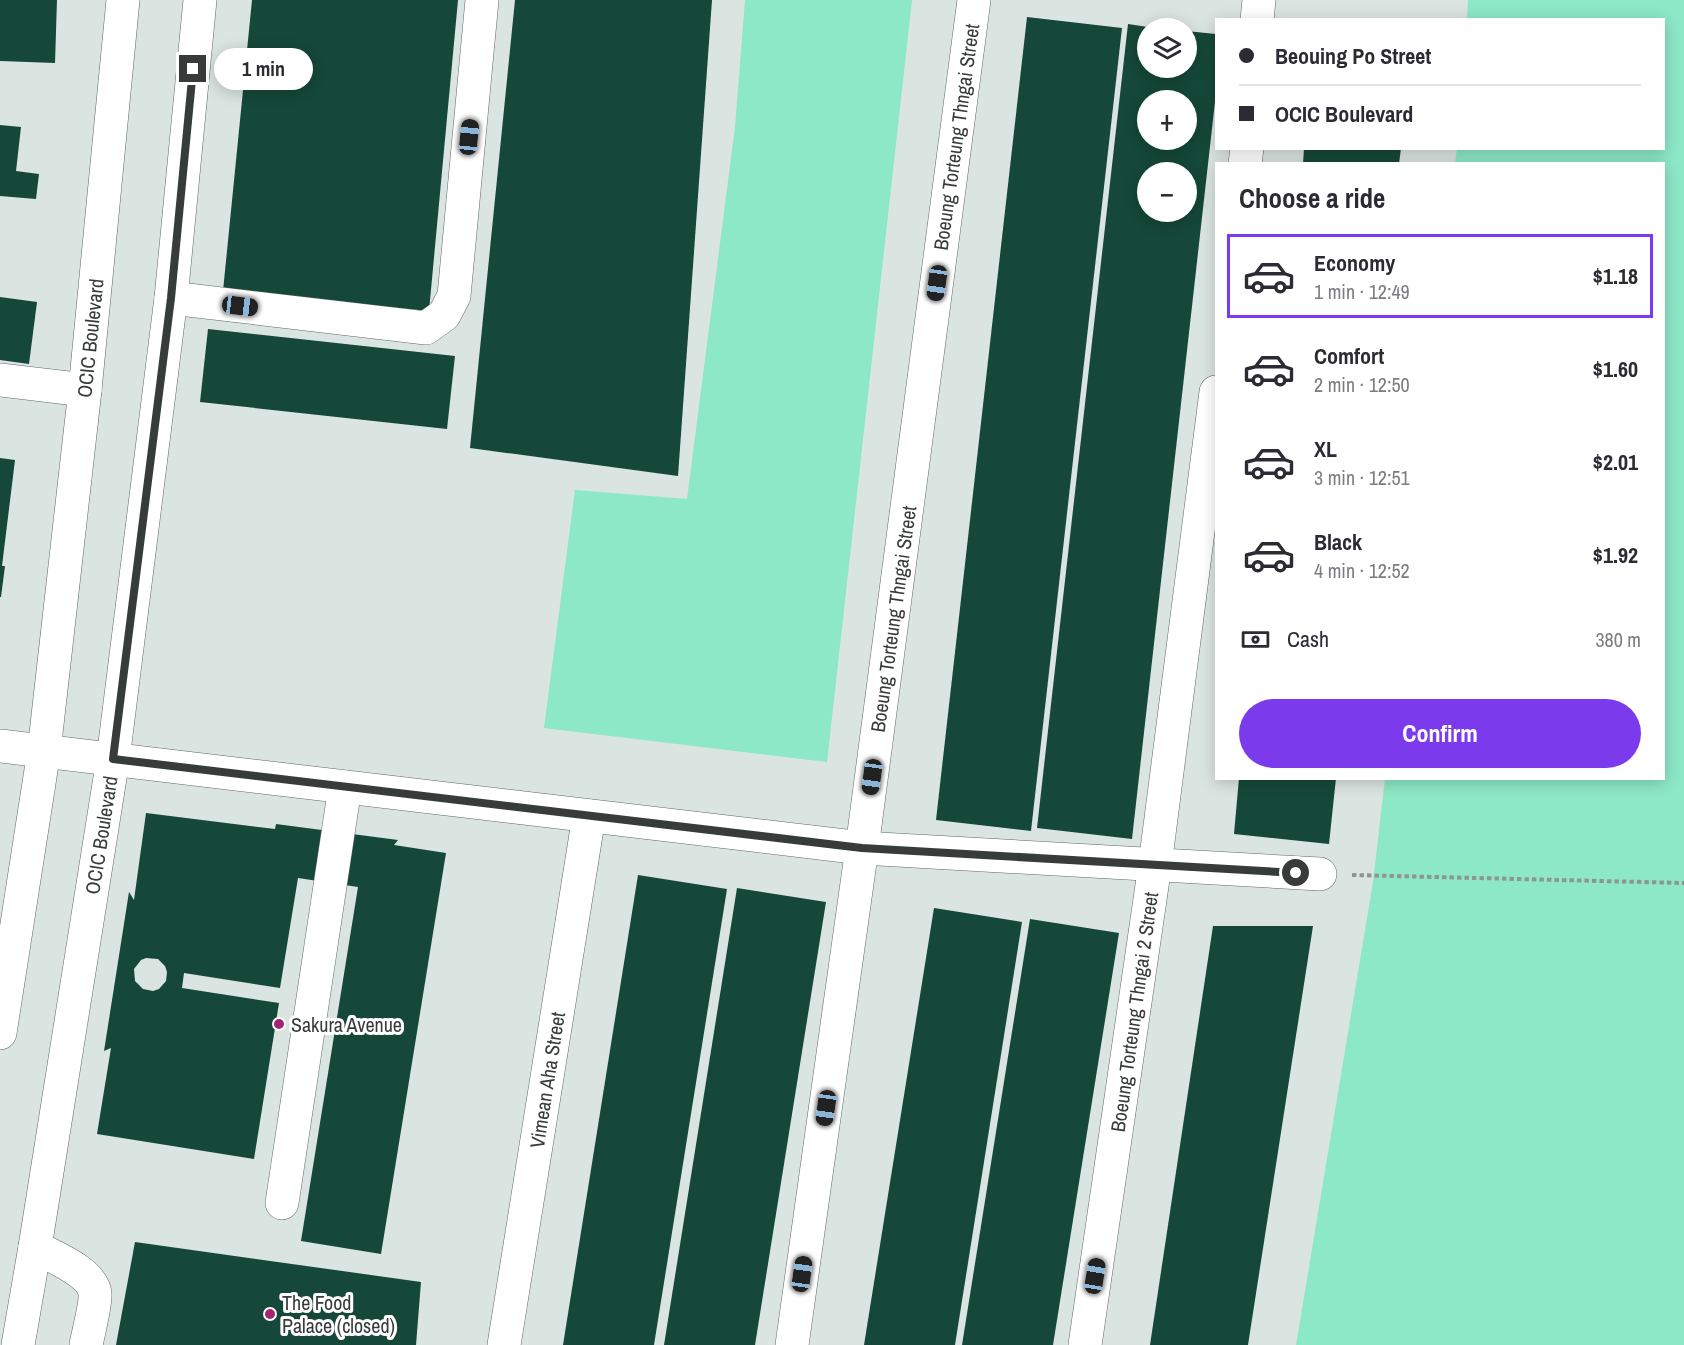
<!DOCTYPE html>
<meta charset="utf-8">
<style>
:root{--surface:#fff;--page:#f2f2f3;--text:#2b2b33;--muted:#7c7c81;--line:#e1e1e2;--accent:#7c3aed}
body{margin:0;font-family:"Archivo Narrow",sans-serif;background:var(--page);color:var(--text);height:100vh;display:flex;flex-direction:column;font-size:22px;white-space:nowrap}
*{box-sizing:border-box;margin:0}
p{font-size:20px;color:var(--muted)}
.icon{flex:none;width:33px;height:33px;fill:none;stroke:currentColor;stroke-width:2;stroke-linecap:round;stroke-linejoin:round}
.map{position:relative;flex:1;overflow:hidden}
.side{position:absolute;left:1215px;top:162px;width:450px;height:618px;display:flex;flex-direction:column;background:var(--surface);border-radius:0px;box-shadow:0 3px 15px #0003}
.side>*{flex:none}
.banner{position:absolute;left:1215px;top:18px;width:450px;height:132px;border-radius:0px;box-shadow:0 3px 15px #0003;display:grid;align-content:center;height:132px;padding:0 24px;background:var(--surface)}
.controls{position:absolute;left:1137px;top:18px;display:grid;gap:12px}
.controls a{display:grid;place-items:center;width:60px;height:60px;border-radius:50%;background:var(--surface);box-shadow:0 3px 15px #0003;font-size:30px}
.end{position:absolute;width:27px;height:27px;margin:-14px;border:8px solid #373b3a;background:#fff;box-shadow:0 0 0 3px #fff}
.from{border-radius:50%}
.bubble{position:absolute;height:42px;border-radius:21px;background:var(--surface);box-shadow:0 3px 15px #0003;font-size:20px;font-weight:700;line-height:42px;text-align:center}
.car{position:absolute;width:18px;height:36px;margin:-18px -9px;border-radius:8px;box-shadow:0 0 4px 2px #0007;background:linear-gradient(#222 24%,#8ab4d8 0 40%,#222 0 76%,#8ab4d8 0 86%,#222 0)}
.banner b{display:flex;align-items:center;gap:21px;height:57px;font-size:22px}
.banner b+b{border-top:2px solid var(--line)}
.banner i{width:15px;height:15px;background:var(--text)}
ul{padding:0;list-style:none}
li{display:flex;align-items:center;gap:18px;height:84px;margin:0 12px 9px;padding:0 12px;border:3px solid transparent;border-radius:0px}
li div{flex:1}
li b{display:block;font-size:22px}
li em{font-style:normal;font-weight:700}
li.active{border-color:var(--accent)}
li>.icon{width:54px;height:54px;stroke-width:1.5}
h2{padding:0 24px;font-size:27px;line-height:72px}
.pay{display:flex;align-items:center;gap:15px;height:66px;padding:0 24px;font-size:22px}
.pay p{margin-inline-start:auto}
.cta{display:flex;gap:12px;margin-top:auto;padding:12px 24px}
.cta a{flex:1;height:69px;border-radius:36px;background:var(--accent);color:#fff;font-size:24px;font-weight:700;line-height:69px;text-align:center}
.map>svg:first-child{display:block}
.green{fill:#8ce8c6}
.building{fill:#154838;fill-rule:evenodd}
.lines{fill:none;stroke-linecap:round;stroke-linejoin:round}
.minor-casing{stroke:#5f6864;stroke-width:34}
.path{stroke:#8e9693;stroke-width:4;stroke-dasharray:4.5 3;stroke-linecap:butt}
.minor{stroke:#fff;stroke-width:33}
.route{stroke:#373b3a;stroke-width:8}
.poi-dot{fill:#a42372;stroke:#fff;stroke-width:2}
.labels{text-anchor:middle;dominant-baseline:central;stroke-width:6;stroke-linejoin:round;paint-order:stroke}
.street-label{font-size:20px;fill:#373b3a;stroke:#fff}
.poi-label{font-size:20px;fill:#373b3a;stroke:#fff;text-anchor:start}
</style>
<div class="map">
<svg width="1684" height="1345" viewBox="0 0 1684 1345">
<rect width="100%" height="100%" fill="#dae4e0"/>
<!-- green -->
<g class="green">
<path d="M745,0H912L827,762L544,728L575,490L687,499L735,127Z"/>
<path d="M1468,0H1684V1345H1296L1373,882L1385,779L1664,778V164L1455,163L1457,149L1664,148V20L1467,19Z"/>
</g>
<!-- building -->
<g class="building">
<path d="M0,0H57L55,63L0,61Z"/>
<path d="M252,0H458L429,311L223,291Z"/>
<path d="M515,0H712L678,476L470,448Z"/>
<path d="M1027,17L1122,28L1031,831L936,820Z"/>
<path d="M1128,24L1148,27V68H1186V31L1216,34V93L1132,839L1037,828ZM1148,100H1186V140H1148ZM1148,172H1186V212H1148Z"/>
<path d="M0,125L21,127L16,171L39,174L36,199L0,196Z"/>
<path d="M1304,148H1401L1399,164H1303Z"/>
<path d="M0,297L37,302L29,364L0,360Z"/>
<path d="M208,329L455,356L447,429L200,402Z"/>
<path d="M0,458L15,460L2,566H5L1,597H0Z"/>
<path d="M1239,778H1336L1329,844L1234,834Z"/>
<path d="M146,813L275,829L276,824L398,840L394,845L446,853L381,1254L301,1241L358,887L298,878L280,988L184,973L182,988L279,1003L254,1159L97,1134L111,1048L104,1051L129,892L134,900ZM146,958L158,959L165,966L167,972L166,981L159,989L153,991L143,989L135,981L134,969L141,960Z"/>
<path d="M638,875L727,889L654,1345H563Z"/>
<path d="M737,888L826,902L755,1345H664Z"/>
<path d="M934,908L1022,922L955,1345H864Z"/>
<path d="M1030,919L1119,933L1053,1345H962Z"/>
<path d="M1213,926H1313L1248,1345H1150Z"/>
<path d="M135,1242L421,1282L416,1345H116Z"/>
</g>
<g class="lines">
<defs>
<g id="minor">
<path d="M1257,20L1259,0"/>
<path d="M1245,164L1247,148"/>
<path d="M171,298L426,328L444,315L454,296L482,0"/>
<path d="M0,380L85,390"/>
<path d="M0,746L862,848L1320,874"/>
<path d="M0,1033L44,751L85,390L123,0"/>
<path d="M282,1203L345,787"/>
<path d="M35,1247C53,1257 93,1272 95,1294C96,1304 88,1334 86,1345"/>
<path d="M18,1345L35,1247L113,759L171,298L200,0"/>
<path d="M504,1345L589,816"/>
<path d="M792,1345L862,848L974,0"/>
<path d="M1085,1345L1155,865L1216,392"/>
</g>
</defs>
<!-- minor casing -->
<use href="#minor" class="minor-casing"/>
<!-- path -->
<path class="path" d="M1352,875L1684,883"/>
<!-- minor -->
<use href="#minor" class="minor"/>
</g>
<g class="lines">
<!-- route -->
<path class="route" d="M193,69L171,298L113,759L862,848L1296,873"/>
</g>
<!-- markers -->
<g class="poi-dot">
<circle cx="279" cy="1024" r="6"/>
<circle cx="270" cy="1314" r="6"/>
</g>
<g class="labels">
<!-- street labels -->
<g class="street-label">
<text transform="translate(956 137) rotate(-82)">Boeung Torteung Thngai Street</text>
<text transform="translate(90 338) rotate(-84)">OCIC Boulevard</text>
<text transform="translate(893 619) rotate(-82)">Boeung Torteung Thngai Street</text>
<text transform="translate(101 835) rotate(-81)">OCIC Boulevard</text>
<text transform="translate(1134 1012) rotate(-82)">Boeung Torteung Thngai 2 Street</text>
<text transform="translate(547 1080) rotate(-81)">Vimean Aha Street</text>
</g>
<!-- poi labels -->
<g class="poi-label">
<text x="291" y="1024">Sakura Avenue</text>
<text x="282" y="1302">The Food<tspan x="282" dy="23">Palace (closed)</tspan></text>
</g>
</g>
</svg>
<div class="controls">
<a><svg class="icon" aria-label="layers" viewBox="0 0 24 24"><path d="M12 4l9 5-9 5-9-5zM3 14l9 5 9-5"/></svg></a>
<a>+</a>
<a>−</a>
</div>
<i class="end from" style="left:1296px;top:873px"></i>
<i class="end" style="left:193px;top:69px"></i>
<div class="bubble" style="left:214px;top:48px;width:99px">1 min</div>
<i class="car" style="left:469px;top:137px;rotate:6deg"></i>
<i class="car" style="left:937px;top:283px;rotate:188deg"></i>
<i class="car" style="left:240px;top:306px;rotate:97deg"></i>
<i class="car" style="left:872px;top:777px;rotate:188deg"></i>
<i class="car" style="left:826px;top:1108px;rotate:188deg"></i>
<i class="car" style="left:802px;top:1274px;rotate:8deg"></i>
<i class="car" style="left:1095px;top:1276px;rotate:9deg"></i>
<div class="banner">
<b><i class="from"></i>Beouing Po Street</b>
<b><i></i>OCIC Boulevard</b>
</div>
<section class="side">
<h2>Choose a ride</h2>
<ul>
<li class="active"><svg class="icon" aria-label="car" viewBox="0 0 24 24"><path d="M5 17H2v-5l4-1 3-4h7l3 4 3 1v5h-3M9 17h6M6 11h13"/><circle cx="7" cy="17" r="2"/><circle cx="17" cy="17" r="2"/></svg><div><b>Economy</b><p>1 min · 12:49</p></div><em>$1.18</em></li>
<li><svg class="icon" aria-label="car" viewBox="0 0 24 24"><path d="M5 17H2v-5l4-1 3-4h7l3 4 3 1v5h-3M9 17h6M6 11h13"/><circle cx="7" cy="17" r="2"/><circle cx="17" cy="17" r="2"/></svg><div><b>Comfort</b><p>2 min · 12:50</p></div><em>$1.60</em></li>
<li><svg class="icon" aria-label="car" viewBox="0 0 24 24"><path d="M5 17H2v-5l4-1 3-4h7l3 4 3 1v5h-3M9 17h6M6 11h13"/><circle cx="7" cy="17" r="2"/><circle cx="17" cy="17" r="2"/></svg><div><b>XL</b><p>3 min · 12:51</p></div><em>$2.01</em></li>
<li><svg class="icon" aria-label="car" viewBox="0 0 24 24"><path d="M5 17H2v-5l4-1 3-4h7l3 4 3 1v5h-3M9 17h6M6 11h13"/><circle cx="7" cy="17" r="2"/><circle cx="17" cy="17" r="2"/></svg><div><b>Black</b><p>4 min · 12:52</p></div><em>$1.92</em></li>
</ul>
<div class="pay"><svg class="icon" aria-label="cash" viewBox="0 0 24 24"><path d="M3 7h18v10H3z"/><circle cx="12" cy="12" r="2"/></svg>Cash<p>380 m</p></div>
<div class="cta"><a>Confirm</a></div>
</section>
</div>
